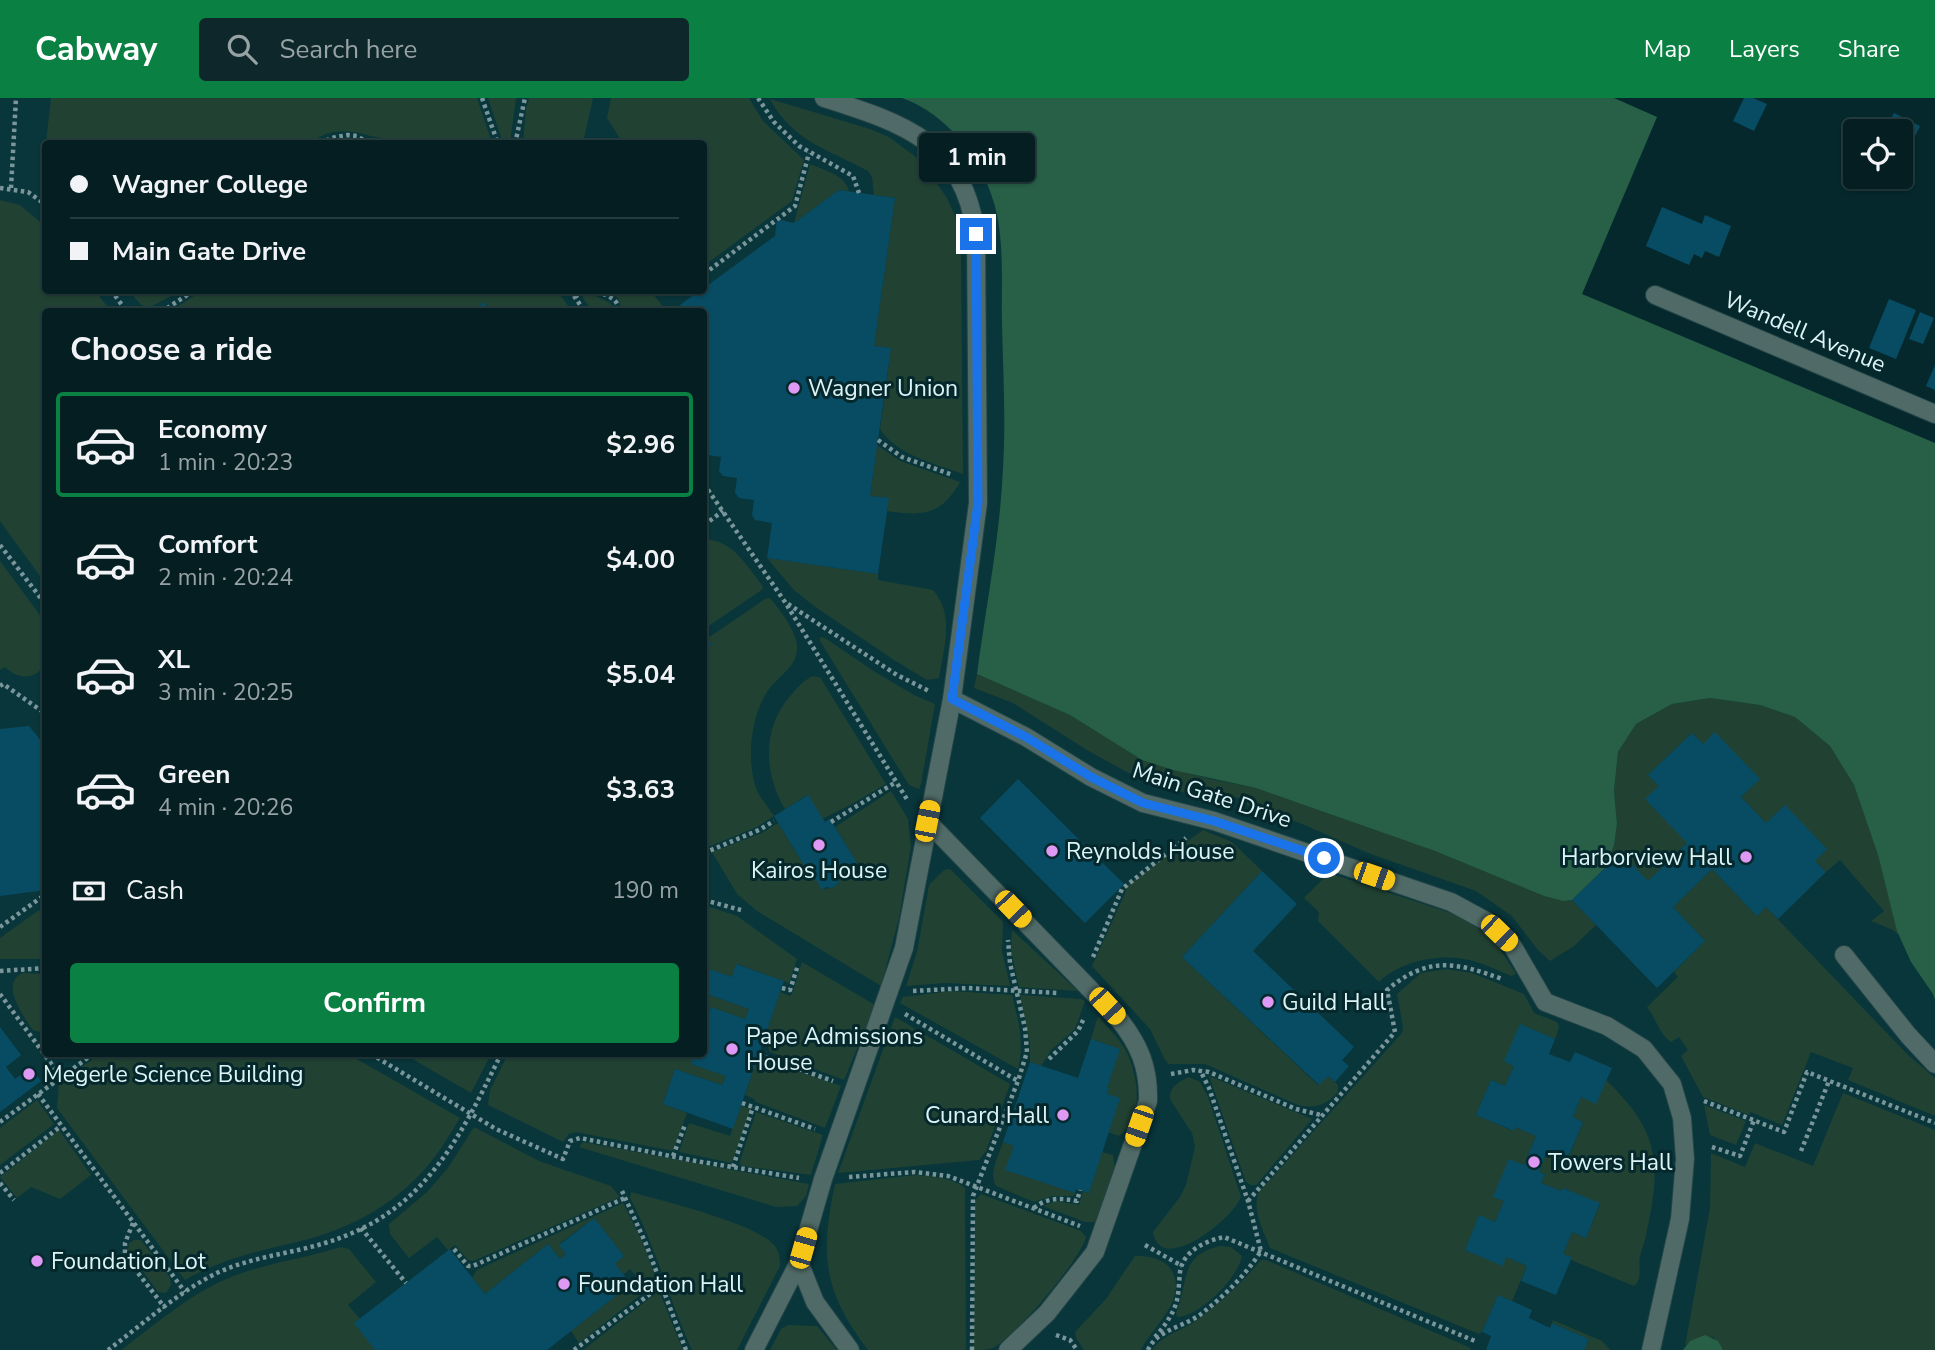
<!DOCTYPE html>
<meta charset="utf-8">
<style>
:root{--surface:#041e21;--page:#0d272a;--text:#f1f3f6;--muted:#97a2a5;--line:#253c3f;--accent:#0b8043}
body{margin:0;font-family:"Nunito Sans",sans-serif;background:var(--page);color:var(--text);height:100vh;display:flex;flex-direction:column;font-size:26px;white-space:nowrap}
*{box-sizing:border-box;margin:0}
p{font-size:23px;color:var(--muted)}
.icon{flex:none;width:38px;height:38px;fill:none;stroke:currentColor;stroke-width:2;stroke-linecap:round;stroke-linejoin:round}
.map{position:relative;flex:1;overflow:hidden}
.details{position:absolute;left:42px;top:210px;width:665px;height:749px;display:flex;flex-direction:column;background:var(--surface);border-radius:7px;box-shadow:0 2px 5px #0004,0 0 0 2px var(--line)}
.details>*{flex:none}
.banner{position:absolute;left:42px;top:42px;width:665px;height:154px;border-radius:7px;box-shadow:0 2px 5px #0004,0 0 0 2px var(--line);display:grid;align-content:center;height:154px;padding:0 28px;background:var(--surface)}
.buttons{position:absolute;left:1843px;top:21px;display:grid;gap:14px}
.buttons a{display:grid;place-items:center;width:70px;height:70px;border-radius:7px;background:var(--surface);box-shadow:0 2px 5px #0004,0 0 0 2px var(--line);font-size:35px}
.end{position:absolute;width:32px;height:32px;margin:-16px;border:9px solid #1a73e8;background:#fff;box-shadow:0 0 0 4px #fff}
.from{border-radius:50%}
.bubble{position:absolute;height:49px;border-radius:7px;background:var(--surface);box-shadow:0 2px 5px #0004,0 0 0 2px var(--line);font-size:23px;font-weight:700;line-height:49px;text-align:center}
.car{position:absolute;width:21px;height:42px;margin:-21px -10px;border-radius:9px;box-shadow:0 0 5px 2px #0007;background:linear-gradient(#f5c518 24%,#345 0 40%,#f5c518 0 76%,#345 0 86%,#f5c518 0)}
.banner b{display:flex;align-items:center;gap:24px;height:66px;font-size:26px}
.banner b+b{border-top:2px solid var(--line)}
.banner i{width:18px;height:18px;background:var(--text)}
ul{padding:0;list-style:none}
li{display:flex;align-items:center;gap:21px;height:105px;margin:0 14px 10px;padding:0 14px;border:4px solid transparent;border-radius:7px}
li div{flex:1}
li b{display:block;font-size:26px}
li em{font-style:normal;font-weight:700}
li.on{border-color:var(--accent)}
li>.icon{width:63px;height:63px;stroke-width:1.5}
h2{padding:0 28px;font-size:32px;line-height:84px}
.pay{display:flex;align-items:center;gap:18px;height:77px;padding:0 28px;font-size:26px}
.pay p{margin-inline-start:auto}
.primary-button{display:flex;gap:14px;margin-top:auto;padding:14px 28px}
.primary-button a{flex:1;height:80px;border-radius:7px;background:var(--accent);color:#fff;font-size:28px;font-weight:700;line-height:80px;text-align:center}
header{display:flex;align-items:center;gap:42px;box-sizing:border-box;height:98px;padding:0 35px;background:var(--accent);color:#fff}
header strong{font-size:33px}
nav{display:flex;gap:38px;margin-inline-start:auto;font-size:24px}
.search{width:490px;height:63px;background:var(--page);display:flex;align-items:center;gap:18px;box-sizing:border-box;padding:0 24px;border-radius:7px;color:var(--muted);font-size:26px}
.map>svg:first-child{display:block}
.built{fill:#08363b;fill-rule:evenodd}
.green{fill:#214233}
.forest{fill:#276047}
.building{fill:#084c64}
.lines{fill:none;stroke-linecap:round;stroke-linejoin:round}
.service-casing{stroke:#234548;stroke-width:20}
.minor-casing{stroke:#234548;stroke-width:20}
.path{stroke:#7a969a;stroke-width:4.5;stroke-dasharray:3.5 3.5;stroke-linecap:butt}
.service{stroke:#506b67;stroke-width:18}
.minor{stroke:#506b67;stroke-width:18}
.route{stroke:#1a73e8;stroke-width:9}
.poi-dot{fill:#dd99f3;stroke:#05282c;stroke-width:2.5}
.labels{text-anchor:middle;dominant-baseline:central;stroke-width:6;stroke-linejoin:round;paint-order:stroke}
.street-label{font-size:23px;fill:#ddf4f7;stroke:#05282c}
.poi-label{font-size:23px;fill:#ddf4f7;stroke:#05282c;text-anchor:start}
</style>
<header>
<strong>Cabway</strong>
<div class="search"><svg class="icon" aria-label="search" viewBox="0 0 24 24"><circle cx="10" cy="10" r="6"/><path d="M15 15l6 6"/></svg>Search here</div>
<nav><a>Map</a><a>Layers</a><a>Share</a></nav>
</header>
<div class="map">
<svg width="1935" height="1252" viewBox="0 0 1935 1252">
<rect width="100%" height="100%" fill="#05282c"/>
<!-- built -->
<path class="built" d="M0,0H1614L1657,19L1582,196L1935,602V1252H0ZM46,46H704V192H46ZM46,214H704V956H46Z"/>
<!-- green -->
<g class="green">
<path d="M51,0H477L492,45H393C382,38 377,40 367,37C347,31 326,31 309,46L46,45Z"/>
<path d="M488,0H516L510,45H503Z"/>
<path d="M529,0H593L583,45H523L526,11Z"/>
<path d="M611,0H749L763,23L804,62L792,103L709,164L704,156V46L623,45L607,20Z"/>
<path d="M770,1L870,31L889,39L921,63L947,100L955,118L961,159L963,376C934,365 898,358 880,331L891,250L874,248L895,100L874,97L872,79L868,73C829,52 792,43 770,1Z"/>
<path d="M810,66C824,72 845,77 849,93L839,92L794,125Z"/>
<path d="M0,102L20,107L45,128L46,192L95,193L111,213L46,214L45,485L0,423Z"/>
<path d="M203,192L557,193L572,213H491L484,204L471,214L461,213L458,210L454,214H169Z"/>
<path d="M129,193H181L150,209L141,207Z"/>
<path d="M603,193H651L666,213H623L617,199Z"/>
<path d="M590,194C599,203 611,200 615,213H593L582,199Z"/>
<path d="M877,347L900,363L960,384C941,418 922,418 887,413L888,400L870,398Z"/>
<path d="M704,441C733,442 745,466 762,487L763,491L704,531Z"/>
<path d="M767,460L878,476V482L933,492C955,517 944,550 939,580L927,582L894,562L814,508L794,492Z"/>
<path d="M0,463L45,524V567C33,583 18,581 5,569L0,572Z"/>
<path d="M770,500C780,512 799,536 797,552C796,569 778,579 769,591C751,616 746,661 756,690C760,700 768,709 774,718L757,729L708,749L704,741V552L712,547L708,540L765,501Z"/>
<path d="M820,539L825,540L875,574L914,597L935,606L921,686L919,691L909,687L820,543Z"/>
<path d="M977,576L1070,617L1142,662L1210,681L1256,690L1435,753L1544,798L1563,803L1572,802L1596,827L1574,848L1550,863L1538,852L1512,818L1476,793L1368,755L1300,725L1250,709L1240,700L1227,698L1201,700L1154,685L1125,673L1087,652L1013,605L974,590Z"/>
<path d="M813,578L821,580L823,584L886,686L852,706L822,721L807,697L785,711C763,675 762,628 792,596C798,589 804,582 813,578Z"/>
<path d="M1710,600L1760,607L1795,619L1830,648L1854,687L1878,757L1899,837L1893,832L1871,823L1884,813L1840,762L1826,774L1815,763L1827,751L1766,725L1741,699L1759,681L1703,646L1692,635L1648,677L1659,688L1687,745L1648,783L1606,769L1614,747L1617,726L1614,693L1618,654L1636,626L1672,606Z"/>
<path d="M891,693L908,721L911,748L899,820L881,888L757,813L737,796L712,754L762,735L778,725L810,777L813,776L822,791L832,790L839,785L837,777L857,765L835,729Z"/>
<path d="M1203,732L1232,744L1262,773L1182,859L1318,987L1328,978L1338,987V994C1326,1007 1316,1011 1298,1007L1205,966H1169L1165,962L1150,931L1092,868L1126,793V788Z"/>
<path d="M950,771L1003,824L1002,853L1010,888L945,885L906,888L917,854L929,787L944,772Z"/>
<path d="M1712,771L1757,818L1766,809L1907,956L1935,980V1018L1848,982L1853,970L1811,954L1782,1027L1751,1014L1749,1017L1703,999L1681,958L1688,952L1679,939L1671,944C1659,936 1656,920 1647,909L1678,879L1674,874L1705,843L1673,809Z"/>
<path d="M1329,775L1460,818L1482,832L1496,845L1516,876L1511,878C1497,872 1483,865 1469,862C1440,855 1400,863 1379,884L1318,823L1319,814L1304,800Z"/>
<path d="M704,807L737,818L797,861L789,885L737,866L732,879L706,871L704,878Z"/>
<path d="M39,812L45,814V861H0V840Z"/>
<path d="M1012,832L1078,893L1019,889L1011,852Z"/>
<path d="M802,864L875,907L844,982L770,954L768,949L762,947L780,894L790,898L792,896Z"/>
<path d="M1446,871L1472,875L1524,896L1534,915L1557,924L1559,929L1555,941L1521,927L1505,963L1514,968L1505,988L1491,982L1476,1017L1513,1033L1515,1029L1536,1038L1524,1067L1509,1062L1494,1099L1504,1103L1495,1124L1479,1118L1465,1152L1502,1167L1506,1159L1527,1168L1512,1203L1498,1197L1482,1234L1479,1236L1270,1150C1264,1133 1251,1112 1259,1094L1402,935L1403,929L1397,896L1421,875Z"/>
<path d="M23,875L45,876V931L40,934L33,932C21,916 0,884 23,875Z"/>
<path d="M952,893L1012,897C1018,922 1025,945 1018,971L900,905L903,899Z"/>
<path d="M704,895L749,911L745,921L711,909L704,931Z"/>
<path d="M1020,897L1081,901L1085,903L1075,931L1051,952L1041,968L1030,964V947Z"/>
<path d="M1098,918C1106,928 1116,937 1123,948C1138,971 1146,1021 1119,1038L1108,1034L1107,996L1109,990H1107L1119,951L1091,941Z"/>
<path d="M895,919L1010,986L986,1053L979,1062L838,1075Z"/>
<path d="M100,956H348L460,1020C451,1034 443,1049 433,1061C400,1104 350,1132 297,1144C258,1153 221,1161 185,1182L57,1010L59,985Z"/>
<path d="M404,956H491L471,995Z"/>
<path d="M508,956H695L692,966L726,978L722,987L675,971L663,1006L687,1015L673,1053L576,1034L569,1036L563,1044L488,1007L490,992Z"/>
<path d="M757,961L768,963L841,988L825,1030L756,1004L754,1001L745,997Z"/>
<path d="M1209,978L1312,1021L1256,1087H1251L1246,1084Z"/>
<path d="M1189,979L1200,984L1208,999L1241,1099C1233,1121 1160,1179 1153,1134L1180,1099L1186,1087L1195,1049L1192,1035L1171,1003L1170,999C1170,988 1180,983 1189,979Z"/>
<path d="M1606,982C1658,1032 1662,1063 1647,1132C1646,1141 1642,1150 1640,1158C1638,1169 1643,1181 1634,1188L1571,1162L1572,1159L1563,1156L1572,1134L1586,1140L1600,1106L1563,1090L1561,1093L1541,1085L1545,1076L1539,1074L1547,1053L1568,1061L1583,1024L1573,1019L1581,999L1596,1005Z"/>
<path d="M1843,995L1935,1032V1252H1723L1713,1239L1690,1243L1685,1248L1710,1110L1711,1055L1745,1069L1755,1045L1813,1068Z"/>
<path d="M37,1002L54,1026L0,1067V1030Z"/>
<path d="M1704,1007L1746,1023L1736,1047L1710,1037Z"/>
<path d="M741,1008L751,1011L732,1065L679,1054L689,1025L730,1038Z"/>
<path d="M756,1014L823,1037L811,1077L743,1068L739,1066Z"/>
<path d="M474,1029L539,1063L611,1088L620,1099L473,1163L468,1162L455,1147L448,1152L437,1139L409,1160L390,1136L389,1126L427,1094L448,1070Z"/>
<path d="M59,1032L91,1077L60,1101L31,1089L17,1100L0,1079Z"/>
<path d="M583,1044L809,1086L806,1098L797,1108L776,1109L579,1049Z"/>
<path d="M1003,1044L1014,1048L1006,1072L1075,1095L1074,1098H1052L1034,1104L996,1088C988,1075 999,1057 1003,1044Z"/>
<path d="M1102,1054L1113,1057L1115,1070L1095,1124H1085L1043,1108L1056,1103L1079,1107L1083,1093L1089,1095Z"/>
<path d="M916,1077C932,1078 953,1080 965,1090L966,1252H868C823,1193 820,1157 835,1086Z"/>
<path d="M631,1094C663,1103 755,1125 774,1147C779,1153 780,1160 780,1168L737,1252H692C669,1202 656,1149 630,1100Z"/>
<path d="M981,1096L1081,1133L1086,1139C1082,1160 1011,1244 990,1251C986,1252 979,1252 974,1252L975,1103Z"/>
<path d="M623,1105L643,1145L657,1184L579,1245L571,1233L631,1186L629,1184L636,1178L630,1171L623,1177L615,1166L624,1158L594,1120L559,1146L566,1156L560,1161L548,1146L485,1196L472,1180L477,1172Z"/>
<path d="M134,1142H141L170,1180L171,1187L166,1195L158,1194L128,1153L129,1145Z"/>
<path d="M1220,1148L1231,1149L1242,1158C1238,1180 1199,1219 1177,1219L1176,1215C1189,1184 1179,1157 1220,1148Z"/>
<path d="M341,1149L349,1151L376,1184L348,1207L360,1221L375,1252H121C159,1224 196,1190 242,1175C274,1164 309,1159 341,1149Z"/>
<path d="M1135,1158C1149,1158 1166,1160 1173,1175C1186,1204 1152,1229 1141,1252H1084L1076,1240L1075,1234L1106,1201Z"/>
<path d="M1261,1162H1266L1471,1250L1470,1252H1152C1165,1235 1180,1234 1197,1222C1220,1205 1242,1185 1261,1162Z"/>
<path d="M659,1193L683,1252H583Z"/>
<path d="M1553,1222L1602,1243L1610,1252H1584L1589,1241L1552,1225Z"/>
<path d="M788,1227L817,1228L837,1252H770L781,1231Z"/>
</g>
<!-- forest -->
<g class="forest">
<path d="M902,0H1614L1657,19L1582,196L1935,345V902L1933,896L1911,864L1897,833L1878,757L1854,687L1830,648L1795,619L1760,607L1710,600L1672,606L1636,626L1618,654L1614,693L1617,726L1614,747L1606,769L1572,802L1563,803L1544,798L1435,753L1256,690L1173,672L1142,662L1070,617L977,576C986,508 1000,439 1003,370C1006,322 1003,274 1002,226C1001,187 1005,143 994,105C981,60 947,16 902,0Z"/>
<path d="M1705,1237L1718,1243L1723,1252H1683L1690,1243Z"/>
</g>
<!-- building -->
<g class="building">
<path d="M1744,0H1753L1767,6L1754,33L1733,23Z"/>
<path d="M1894,15L1920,28L1909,50L1900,46V33H1885Z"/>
<path d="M839,92L895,100L874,248L891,250L870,398L889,400L878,476L767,460L772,425L755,422L752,417L754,402L739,400L735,395L737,380L723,378L719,373L721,359L708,357L704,353L706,338L704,337V214H671L700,192H704V190L775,138L777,121L794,125Z"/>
<path d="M1662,109L1702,126L1705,117L1731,128L1719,159L1705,153L1702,160L1694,156L1689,167L1646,148Z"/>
<path d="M1889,201L1916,212L1896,261L1869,250Z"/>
<path d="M484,204L491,214H471Z"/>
<path d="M1920,214L1934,220L1923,246L1909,241Z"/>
<path d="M1935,267V292L1926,288Z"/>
<path d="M704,533L712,547L704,552Z"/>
<path d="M29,628L46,649V792L0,798V631Z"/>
<path d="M1715,634L1760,681L1741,699L1766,725L1785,707L1827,751L1815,763L1826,774L1778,821L1766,809L1757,818L1712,771L1673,809L1705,843L1657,890L1572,802L1621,755L1648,783L1687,745L1645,701L1659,688L1648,677L1692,635L1703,646Z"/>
<path d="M1018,681L1124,786L1085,825L980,720Z"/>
<path d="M808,697L825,724L830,721L857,765L837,777L839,785L832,790L826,789L822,792L813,776L810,777L774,718Z"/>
<path d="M1262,773L1297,806L1253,853L1354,949L1342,962L1349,968L1335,984L1328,978L1319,987L1182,859Z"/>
<path d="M736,866L784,883L733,1031L663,1006L675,971L722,987L726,978L691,966L695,956H704V931L711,909L745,921L749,911L704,895V878L706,870L732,879Z"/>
<path d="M1520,926L1555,941L1549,956L1570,964L1575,954L1612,970L1596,1006L1581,999L1573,1019L1583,1024L1567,1062L1547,1053L1539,1074L1545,1076L1541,1085L1561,1093L1563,1090L1600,1105L1586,1140L1572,1134L1563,1156L1572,1159L1556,1197L1521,1183L1527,1168L1506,1159L1503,1168L1465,1152L1479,1117L1495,1124L1504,1103L1493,1099L1509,1061L1524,1067L1536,1038L1515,1029L1514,1033L1476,1017L1491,982L1505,988L1514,968L1504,963Z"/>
<path d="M0,929L21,957L6,969L15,981L31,970L41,983L0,1014Z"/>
<path d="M1091,941L1120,951L1107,990H1109L1107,996L1120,1000L1089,1095L1076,1091L1075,1095L1005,1072L1014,1048L1003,1044L1030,964L1078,980Z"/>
<path d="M594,1120L624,1158L615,1166L631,1186L547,1252H375L354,1225L450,1151L485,1196L548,1146L560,1161L566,1156L559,1147Z"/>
<path d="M1498,1197L1532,1212L1529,1220L1550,1230L1552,1225L1589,1241L1584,1252H1486L1491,1238L1482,1234Z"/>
</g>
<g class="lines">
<defs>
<g id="service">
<path d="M824,0C902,25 963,43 976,136L978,405L952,601L904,850L823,1081L799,1164L815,1204L850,1252"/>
<path d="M952,601L1026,639L1091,679L1143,705L1214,723L1451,804L1486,823L1512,847L1545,904L1607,928L1644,951L1672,986L1682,1020L1685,1061L1680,1121L1651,1252"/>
<path d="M927,723L1118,920C1139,946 1149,969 1148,1003L1095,1154L1047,1215L1008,1252"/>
<path d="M1844,857L1908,937L1935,966"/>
<path d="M754,1252L799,1164"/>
</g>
<path id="minor" d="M1655,197L1935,316"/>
</defs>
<!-- service casing -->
<use href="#service" class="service-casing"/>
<!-- minor casing -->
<use href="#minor" class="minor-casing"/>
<!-- path -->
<g class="path">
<path d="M482,0L498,46"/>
<path d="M758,0L774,24L799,48L853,78L859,95"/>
<path d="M320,46L331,40L348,37L357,38L368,45L381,46"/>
<path d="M515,46L525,0"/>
<path d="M0,90L28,94L46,107"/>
<path d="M11,90L16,0"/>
<path d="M704,176L795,108L809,55"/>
<path d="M111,192L127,214"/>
<path d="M570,192L585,214"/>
<path d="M597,192C607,200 618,198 619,214"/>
<path d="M575,199L584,192"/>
<path d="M161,214L195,192"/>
<path d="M878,342L902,359L953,377"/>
<path d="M704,386L785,504L908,703"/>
<path d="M704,427L723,413"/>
<path d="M0,447L46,507"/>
<path d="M788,506L897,577L929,593"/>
<path d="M0,588L3,586L46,616"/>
<path d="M831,724L896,684"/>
<path d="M704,755L759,732L774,723"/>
<path d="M704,802L741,812"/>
<path d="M0,829L46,796"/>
<path d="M1093,859L1122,791L1186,740"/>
<path d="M0,873L46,870"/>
<path d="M782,890L790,892L798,867"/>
<path d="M913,893L968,890L1058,895"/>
<path d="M0,896L61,979"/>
<path d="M905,916L1018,983"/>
<path d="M371,956L496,1031L563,1061L570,1043L580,1040L696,1063L799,1080"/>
<path d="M759,957L833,983"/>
<path d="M1049,961L1078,933L1084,920"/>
<path d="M1171,976L1193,972L1209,974L1296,1011L1321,1017"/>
<path d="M38,996L185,1194"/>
<path d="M1704,1003L1784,1034L1807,974L1935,1025"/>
<path d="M742,1005L815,1031"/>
<path d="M0,1024L93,956"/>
<path d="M1712,1049L1740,1058L1754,1022"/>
<path d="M1801,1053L1829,983"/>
<path d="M673,1058L685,1027"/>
<path d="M733,1069L753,1009"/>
<path d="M0,1075L61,1028"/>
<path d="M849,1079L915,1074L948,1078L1080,1128"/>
<path d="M0,1085L14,1102"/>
<path d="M622,1093L646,1146L686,1252"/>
<path d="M1248,1103L1395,934L1387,892C1427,858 1456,864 1502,881"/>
<path d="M1034,1110C1047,1099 1061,1100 1077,1103L1080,1092"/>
<path d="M133,1125L125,1145V1158L165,1210"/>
<path d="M361,1130L406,1185"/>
<path d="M1145,1147L1182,1168"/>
<path d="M454,1151L468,1168H473L625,1100"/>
<path d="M1056,1237L1070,1242L1077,1252"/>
<path d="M1155,1239C1164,1229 1174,1215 1177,1202C1179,1193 1179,1183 1180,1174C1183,1153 1205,1143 1224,1139L1475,1243"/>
<path d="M108,1252C143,1226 178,1194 217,1175C251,1159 289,1156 325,1145C424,1115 459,1042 501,956"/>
<path d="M574,1252L661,1188"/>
<path d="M972,1252L973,1098L1018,983L1027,954L1025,930L1010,865L1008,842"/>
<path d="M1148,1252C1156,1232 1184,1229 1201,1216C1224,1198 1245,1178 1261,1153L1248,1103L1209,990L1200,972"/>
</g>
<!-- service -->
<use href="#service" class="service"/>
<!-- minor -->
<use href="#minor" class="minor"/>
</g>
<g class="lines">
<!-- route -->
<path class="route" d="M976,136L978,405L952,601L1026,639L1091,679L1143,705L1214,723L1324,760"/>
</g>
<!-- markers -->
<g class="poi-dot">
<circle cx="794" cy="290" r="7"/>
<circle cx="819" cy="747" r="7"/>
<circle cx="1052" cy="753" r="7"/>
<circle cx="1746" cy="759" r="7"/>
<circle cx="1268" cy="904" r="7"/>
<circle cx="732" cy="951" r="7"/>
<circle cx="29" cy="976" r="7"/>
<circle cx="1063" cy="1017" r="7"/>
<circle cx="1534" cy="1064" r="7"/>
<circle cx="37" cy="1163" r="7"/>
<circle cx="564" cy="1186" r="7"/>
</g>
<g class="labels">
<!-- street labels -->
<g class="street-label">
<text transform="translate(1805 234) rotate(23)">Wandell Avenue</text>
<text transform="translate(1212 697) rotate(18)">Main Gate Drive</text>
</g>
<!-- poi labels -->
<g class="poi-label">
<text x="808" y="290">Wagner Union</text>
<text x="1066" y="753">Reynolds House</text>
<text x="1732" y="759" text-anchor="end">Harborview Hall</text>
<text x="819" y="772" text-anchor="middle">Kairos House</text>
<text x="1282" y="904">Guild Hall</text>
<text x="746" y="938">Pape Admissions<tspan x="746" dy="26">House</tspan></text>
<text x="43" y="976">Megerle Science Building</text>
<text x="1049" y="1017" text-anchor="end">Cunard Hall</text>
<text x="1548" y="1064">Towers Hall</text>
<text x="51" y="1163">Foundation Lot</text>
<text x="578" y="1186">Foundation Hall</text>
</g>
</g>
</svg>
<div class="buttons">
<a><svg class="icon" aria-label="locate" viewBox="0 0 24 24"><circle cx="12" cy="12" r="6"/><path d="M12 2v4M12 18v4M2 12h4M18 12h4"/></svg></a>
</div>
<i class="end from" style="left:1324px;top:760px"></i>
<i class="end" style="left:976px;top:136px"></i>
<div class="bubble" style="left:919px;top:35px;width:116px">1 min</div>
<i class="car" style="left:927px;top:723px;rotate:11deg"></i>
<i class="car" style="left:1374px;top:778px;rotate:109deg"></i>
<i class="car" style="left:1013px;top:811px;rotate:136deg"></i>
<i class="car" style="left:1499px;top:835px;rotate:134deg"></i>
<i class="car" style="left:1107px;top:908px;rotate:137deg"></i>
<i class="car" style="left:1139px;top:1028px;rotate:199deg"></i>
<i class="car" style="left:803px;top:1150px;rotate:16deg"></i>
<div class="banner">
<b><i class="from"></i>Wagner College</b>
<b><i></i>Main Gate Drive</b>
</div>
<section class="details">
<h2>Choose a ride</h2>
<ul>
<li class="on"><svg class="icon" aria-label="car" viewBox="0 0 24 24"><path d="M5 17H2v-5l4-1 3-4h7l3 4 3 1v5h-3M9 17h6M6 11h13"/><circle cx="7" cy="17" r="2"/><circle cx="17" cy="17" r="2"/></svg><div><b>Economy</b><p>1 min · 20:23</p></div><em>$2.96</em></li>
<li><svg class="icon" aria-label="car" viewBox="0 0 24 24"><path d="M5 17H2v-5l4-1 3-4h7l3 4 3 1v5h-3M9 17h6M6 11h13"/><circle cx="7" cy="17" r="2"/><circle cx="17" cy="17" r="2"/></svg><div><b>Comfort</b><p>2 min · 20:24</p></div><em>$4.00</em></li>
<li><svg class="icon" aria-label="car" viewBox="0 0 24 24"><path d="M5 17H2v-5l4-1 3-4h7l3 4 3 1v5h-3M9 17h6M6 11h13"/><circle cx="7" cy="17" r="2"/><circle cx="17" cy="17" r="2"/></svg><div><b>XL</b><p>3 min · 20:25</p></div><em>$5.04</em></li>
<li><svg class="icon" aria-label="car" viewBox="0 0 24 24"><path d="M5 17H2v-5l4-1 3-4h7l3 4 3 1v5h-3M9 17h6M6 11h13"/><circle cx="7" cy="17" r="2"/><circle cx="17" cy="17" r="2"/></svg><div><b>Green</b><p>4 min · 20:26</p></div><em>$3.63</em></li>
</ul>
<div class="pay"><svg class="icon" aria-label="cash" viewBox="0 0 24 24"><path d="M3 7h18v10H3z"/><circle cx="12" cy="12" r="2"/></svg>Cash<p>190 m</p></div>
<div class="primary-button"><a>Confirm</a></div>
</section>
</div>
